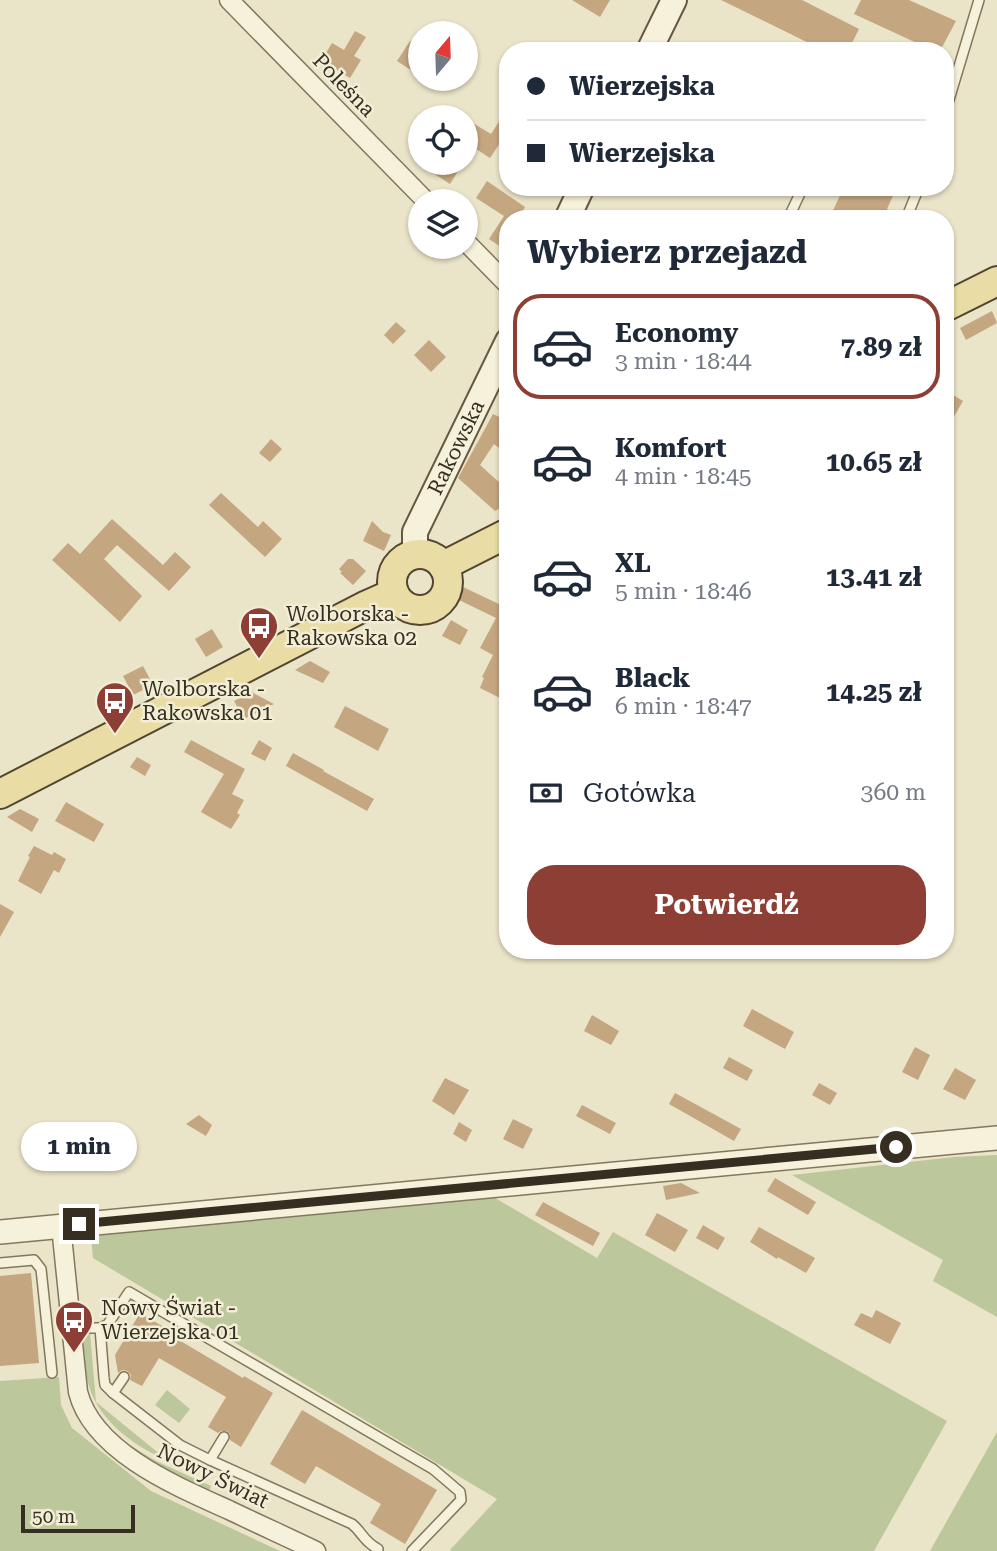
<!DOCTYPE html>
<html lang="pl">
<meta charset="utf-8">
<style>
:root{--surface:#fff;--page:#f6f6f7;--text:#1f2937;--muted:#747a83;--line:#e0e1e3;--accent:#8d3f35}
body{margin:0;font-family:"Roboto Serif",serif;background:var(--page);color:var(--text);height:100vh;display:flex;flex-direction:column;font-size:26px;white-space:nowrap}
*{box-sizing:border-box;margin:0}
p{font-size:23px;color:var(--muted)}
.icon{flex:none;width:38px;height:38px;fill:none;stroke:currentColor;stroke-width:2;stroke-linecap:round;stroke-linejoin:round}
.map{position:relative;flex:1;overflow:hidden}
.drawer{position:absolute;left:499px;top:210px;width:455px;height:749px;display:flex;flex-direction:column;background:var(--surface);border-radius:28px;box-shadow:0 2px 5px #0004}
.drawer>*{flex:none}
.hud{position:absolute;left:499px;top:42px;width:455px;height:154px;border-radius:28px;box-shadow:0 2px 5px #0004;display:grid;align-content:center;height:154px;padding:0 28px;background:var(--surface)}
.needle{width:46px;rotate:19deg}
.tools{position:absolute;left:408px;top:21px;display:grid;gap:14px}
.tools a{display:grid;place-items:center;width:70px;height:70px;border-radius:50%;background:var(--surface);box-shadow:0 2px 5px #0004;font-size:35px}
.scale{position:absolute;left:21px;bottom:18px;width:114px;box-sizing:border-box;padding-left:7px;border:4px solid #362e21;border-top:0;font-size:19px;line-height:24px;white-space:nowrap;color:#362e21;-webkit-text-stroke:5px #f2eed6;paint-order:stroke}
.end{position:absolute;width:32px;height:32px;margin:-16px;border:9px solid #362e21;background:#fff;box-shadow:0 0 0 4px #fff}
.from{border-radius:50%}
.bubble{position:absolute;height:49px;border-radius:24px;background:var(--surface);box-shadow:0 2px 5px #0004;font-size:23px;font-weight:700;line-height:49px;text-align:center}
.hud b{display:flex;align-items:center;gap:24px;height:66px;font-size:26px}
.hud b+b{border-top:2px solid var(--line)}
.hud i{width:18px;height:18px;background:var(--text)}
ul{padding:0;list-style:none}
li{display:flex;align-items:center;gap:21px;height:105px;margin:0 14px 10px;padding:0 14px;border:4px solid transparent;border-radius:28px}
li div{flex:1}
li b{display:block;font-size:26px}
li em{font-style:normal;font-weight:700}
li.current{border-color:var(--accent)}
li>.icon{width:63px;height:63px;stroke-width:1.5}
h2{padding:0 28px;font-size:32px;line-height:84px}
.pay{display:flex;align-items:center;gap:18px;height:77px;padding:0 28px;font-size:26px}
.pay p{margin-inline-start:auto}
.primary-button{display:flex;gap:14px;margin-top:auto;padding:14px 28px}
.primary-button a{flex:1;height:80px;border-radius:28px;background:var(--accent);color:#fff;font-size:28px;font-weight:700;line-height:80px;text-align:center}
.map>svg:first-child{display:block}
.green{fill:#bdc79c}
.building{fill:#c4a681}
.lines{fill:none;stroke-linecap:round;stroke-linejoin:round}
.service-casing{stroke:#84775f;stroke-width:12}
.minor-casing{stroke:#84775f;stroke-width:21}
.tertiary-casing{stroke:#84775f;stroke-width:26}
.secondary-casing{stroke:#665842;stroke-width:28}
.primary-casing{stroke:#524532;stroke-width:32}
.service{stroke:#f5f1da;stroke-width:9}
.minor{stroke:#f5f1da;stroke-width:18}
.tertiary{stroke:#f5f1da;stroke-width:23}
.secondary{stroke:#f5f1da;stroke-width:24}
.primary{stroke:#e9dca4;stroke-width:28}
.route{stroke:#362e21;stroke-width:9}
.labels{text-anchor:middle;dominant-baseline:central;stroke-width:5;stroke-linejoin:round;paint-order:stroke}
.street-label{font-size:21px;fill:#362e21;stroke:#f2eed6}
.poi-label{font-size:21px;fill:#362e21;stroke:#f2eed6;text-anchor:start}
</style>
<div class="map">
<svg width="997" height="1551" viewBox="0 0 997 1551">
<rect width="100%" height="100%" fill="#eae4c8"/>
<!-- green -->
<g class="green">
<path d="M997,1155V1317L933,1281L943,1260L792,1175L954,1157Z"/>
<path d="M490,1195L597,1258L613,1232L947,1421L874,1551H452L450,1550L497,1499L93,1258L91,1236Z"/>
<path d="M90,1333L96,1402L167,1460C135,1447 99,1421 89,1386C84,1371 85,1353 83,1337Z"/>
<path d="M59,1377L61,1405L72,1428L151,1491L280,1551H0V1381Z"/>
<path d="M167,1390L190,1409L179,1423L155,1405Z"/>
<path d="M997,1432V1551H930Z"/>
<path d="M113,1435L156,1461L211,1486L208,1493L158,1468Z"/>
</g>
<!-- building -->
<g class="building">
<path d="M572,0H610L600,17Z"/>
<path d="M721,0H802L859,29L848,51H825Z"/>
<path d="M861,0H909L956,21L940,51H934L854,14Z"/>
<path d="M355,31L366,37L354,56L361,60L350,78L321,61L332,43L344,50Z"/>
<path d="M410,41L420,47V64L414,72L397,61Z"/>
<path d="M466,119L491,134L500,120L508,125V131L490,158L473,147L466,159Z"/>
<path d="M439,163H463L450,184L433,173Z"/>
<path d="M487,181L525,207L518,219L508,218V236L501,247L489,239L504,216L476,198Z"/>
<path d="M844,187H897L887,209L889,210L885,219H829Z"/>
<path d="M992,311L997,323L966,340L960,328Z"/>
<path d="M396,322L406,331L393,344L384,335Z"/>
<path d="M429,340L446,357L431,372L414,355Z"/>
<path d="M945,390L963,401L945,432Z"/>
<path d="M493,414L508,421V455L494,444L480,465L501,484L508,480V504L495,511L458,478Z"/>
<path d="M271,439L282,449L270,462L259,453Z"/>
<path d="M221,493L258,527L263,521L282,539L265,557L209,505Z"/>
<path d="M112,519L163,565L175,552L191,567L169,591L117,545L104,559L142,596L120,622L52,560L68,543L80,554Z"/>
<path d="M372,521L383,532L391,535L384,551L363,541Z"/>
<path d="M348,559H353L366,571L353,585L340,573L342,572L339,569Z"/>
<path d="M463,587L503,606L508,597V702L480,688L484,678L482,677L493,655L480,648L496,618L457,599Z"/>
<path d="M451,620L468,630L460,645L442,636Z"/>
<path d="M212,629L223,647L206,657L195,639Z"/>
<path d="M310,661L330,672L323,683L295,670Z"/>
<path d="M143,666L153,685L133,695L123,676Z"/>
<path d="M251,692L274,704L244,719L234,701Z"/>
<path d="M345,706L389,729L378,751L334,727Z"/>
<path d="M191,740L245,769L232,794L244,800L237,813L240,815L231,829L201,812L224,774L184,752Z"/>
<path d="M259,740L272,748L265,761L251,754Z"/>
<path d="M293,753L324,770L323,771L374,799L367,811L286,766Z"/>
<path d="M137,757L151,765L145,776L130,767Z"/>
<path d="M66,802L104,824L94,842L55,821Z"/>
<path d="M20,809L39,819L32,832L7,817Z"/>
<path d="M34,846L52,855L54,852L66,859L59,873L54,870L41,894L18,881L30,857L28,856Z"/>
<path d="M0,904L14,912L0,937Z"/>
<path d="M752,1009L794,1032L785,1049L743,1026Z"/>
<path d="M592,1015L619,1031L611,1045L584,1031Z"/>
<path d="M915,1047L930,1055L918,1080L902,1072Z"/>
<path d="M729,1057L753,1070L747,1081L723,1068Z"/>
<path d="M955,1068L976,1080L965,1100L943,1089Z"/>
<path d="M445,1078L469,1090L454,1115L432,1101Z"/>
<path d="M819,1083L837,1093L830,1105L812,1095Z"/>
<path d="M675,1093L741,1129L734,1141L669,1104Z"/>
<path d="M582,1105L616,1123L610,1134L576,1116Z"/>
<path d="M199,1115L212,1125L206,1136L186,1124Z"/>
<path d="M513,1119L533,1129L523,1149L503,1139Z"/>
<path d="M459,1122L472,1130L466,1142L453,1134Z"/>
<path d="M775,1178L816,1202L808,1215L767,1191Z"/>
<path d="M681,1183L700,1193L666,1200L663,1186Z"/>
<path d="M543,1202L600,1233L593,1246L535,1215Z"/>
<path d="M657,1213L688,1230L675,1252L645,1235Z"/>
<path d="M703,1225L725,1238L718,1250L696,1238Z"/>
<path d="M759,1227L815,1258L806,1273L778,1257L777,1259L750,1242Z"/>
<path d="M31,1273L39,1363L0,1366V1276Z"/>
<path d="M876,1310L901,1323L890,1344L854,1325L861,1313L872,1318Z"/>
<path d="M140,1313L169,1330L167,1333L243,1378L244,1376L273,1393L241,1447L230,1440V1434L227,1431H221L218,1433L208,1427L226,1397L159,1358L142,1386L130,1380L131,1375L127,1371L122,1370L118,1373L115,1355Z"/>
<path d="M302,1410L437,1490L405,1544L370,1523L381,1504L316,1466L305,1484L270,1464Z"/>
</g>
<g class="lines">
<defs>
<g id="service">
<path d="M945,113L979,0"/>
<path d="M788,219L803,187"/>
<path d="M906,219L919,187"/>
<path d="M0,1263L34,1260L41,1269L52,1373"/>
<path d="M71,1328H100L104,1378L105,1385L113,1393L180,1445L210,1460L224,1437"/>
<path d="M100,1328L108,1324L129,1292L433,1469L460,1492L461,1500L412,1551"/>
<path d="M113,1393L124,1377"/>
<path d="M210,1460L352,1524C363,1533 363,1541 378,1549L377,1551"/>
</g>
<g id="minor">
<path d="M229,0L426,201"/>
<path d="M466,242L508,285"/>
<path d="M61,1226L78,1392C93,1452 178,1487 229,1510C258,1524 287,1537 316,1551"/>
</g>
<path id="tertiary" d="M0,1232L997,1138"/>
<g id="secondary">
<path d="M649,51L674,0"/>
<path d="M567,219L582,187"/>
<path id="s1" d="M415,555V532L508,341"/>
</g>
<g id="primary">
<path d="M945,307L997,281"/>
<circle cx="420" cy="582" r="28"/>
<path d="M443,566L508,533"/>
<path d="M0,794L367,605L394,593"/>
</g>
</defs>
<!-- service casing -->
<use href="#service" class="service-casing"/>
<!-- minor casing -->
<use href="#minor" class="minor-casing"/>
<!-- tertiary casing -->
<use href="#tertiary" class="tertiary-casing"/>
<!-- secondary casing -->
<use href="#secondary" class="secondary-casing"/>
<!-- primary casing -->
<use href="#primary" class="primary-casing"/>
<!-- service -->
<use href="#service" class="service"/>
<!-- minor -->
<use href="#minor" class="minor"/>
<!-- tertiary -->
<use href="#tertiary" class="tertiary"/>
<!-- secondary -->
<use href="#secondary" class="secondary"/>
<!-- primary -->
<use href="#primary" class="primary"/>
</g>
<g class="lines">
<!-- route -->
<path class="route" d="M79,1224L896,1147"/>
</g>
<!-- icons -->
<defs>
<symbol id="bus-pin" viewBox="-11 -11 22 30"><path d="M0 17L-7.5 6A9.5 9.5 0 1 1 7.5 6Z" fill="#8d3f35" stroke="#f2eed6"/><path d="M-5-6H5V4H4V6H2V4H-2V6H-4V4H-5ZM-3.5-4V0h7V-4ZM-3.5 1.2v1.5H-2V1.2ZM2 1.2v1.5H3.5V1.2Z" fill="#fff"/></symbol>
</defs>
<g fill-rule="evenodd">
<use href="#bus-pin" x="237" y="604" width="44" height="60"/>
<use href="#bus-pin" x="93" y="679" width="44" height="60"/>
<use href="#bus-pin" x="52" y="1298" width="44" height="60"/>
</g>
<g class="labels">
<!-- street labels -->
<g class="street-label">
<text transform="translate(344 85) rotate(46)">Poleśna</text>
<text stroke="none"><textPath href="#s1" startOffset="117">Rakowska</textPath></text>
<text transform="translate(213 1476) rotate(26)">Nowy Świat</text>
</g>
<!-- poi labels -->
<g class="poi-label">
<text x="286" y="614">Wolborska -<tspan x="286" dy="24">Rakowska 02</tspan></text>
<text x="142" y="689">Wolborska -<tspan x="142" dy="24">Rakowska 01</tspan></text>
<text x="101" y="1308">Nowy Świat -<tspan x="101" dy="24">Wierzejska 01</tspan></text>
</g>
</g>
</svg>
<div class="tools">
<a><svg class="needle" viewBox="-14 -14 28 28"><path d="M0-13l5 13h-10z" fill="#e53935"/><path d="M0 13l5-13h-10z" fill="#747a83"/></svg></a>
<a><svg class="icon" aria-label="locate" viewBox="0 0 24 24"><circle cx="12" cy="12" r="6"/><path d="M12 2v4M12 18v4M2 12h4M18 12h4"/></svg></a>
<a><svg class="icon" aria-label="layers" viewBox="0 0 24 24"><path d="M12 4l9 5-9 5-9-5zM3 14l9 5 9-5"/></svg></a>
</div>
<div class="scale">50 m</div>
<i class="end from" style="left:896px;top:1147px"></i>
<i class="end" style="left:79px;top:1224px"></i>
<div class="bubble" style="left:21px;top:1122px;width:116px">1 min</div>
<div class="hud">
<b><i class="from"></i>Wierzejska</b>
<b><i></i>Wierzejska</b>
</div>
<section class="drawer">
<h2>Wybierz przejazd</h2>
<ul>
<li class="current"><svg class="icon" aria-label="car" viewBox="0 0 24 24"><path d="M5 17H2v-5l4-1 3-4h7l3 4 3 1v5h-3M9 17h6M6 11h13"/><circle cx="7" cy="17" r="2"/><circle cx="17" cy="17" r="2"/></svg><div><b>Economy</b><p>3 min · 18:44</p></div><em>7.89 zł</em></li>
<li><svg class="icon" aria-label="car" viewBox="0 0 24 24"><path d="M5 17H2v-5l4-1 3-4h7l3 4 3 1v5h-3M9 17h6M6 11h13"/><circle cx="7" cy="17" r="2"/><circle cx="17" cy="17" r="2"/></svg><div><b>Komfort</b><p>4 min · 18:45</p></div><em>10.65 zł</em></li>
<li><svg class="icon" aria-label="car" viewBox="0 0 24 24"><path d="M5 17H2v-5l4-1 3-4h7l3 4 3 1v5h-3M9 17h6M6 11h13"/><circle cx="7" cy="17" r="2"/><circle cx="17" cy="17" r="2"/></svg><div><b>XL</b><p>5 min · 18:46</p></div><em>13.41 zł</em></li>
<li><svg class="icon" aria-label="car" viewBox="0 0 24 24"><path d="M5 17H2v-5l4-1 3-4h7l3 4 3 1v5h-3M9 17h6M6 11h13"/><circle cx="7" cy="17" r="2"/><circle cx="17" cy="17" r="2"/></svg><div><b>Black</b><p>6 min · 18:47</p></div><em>14.25 zł</em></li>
</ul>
<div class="pay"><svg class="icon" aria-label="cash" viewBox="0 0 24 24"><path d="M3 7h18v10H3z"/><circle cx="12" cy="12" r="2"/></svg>Gotówka<p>360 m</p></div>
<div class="primary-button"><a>Potwierdź</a></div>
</section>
</div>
